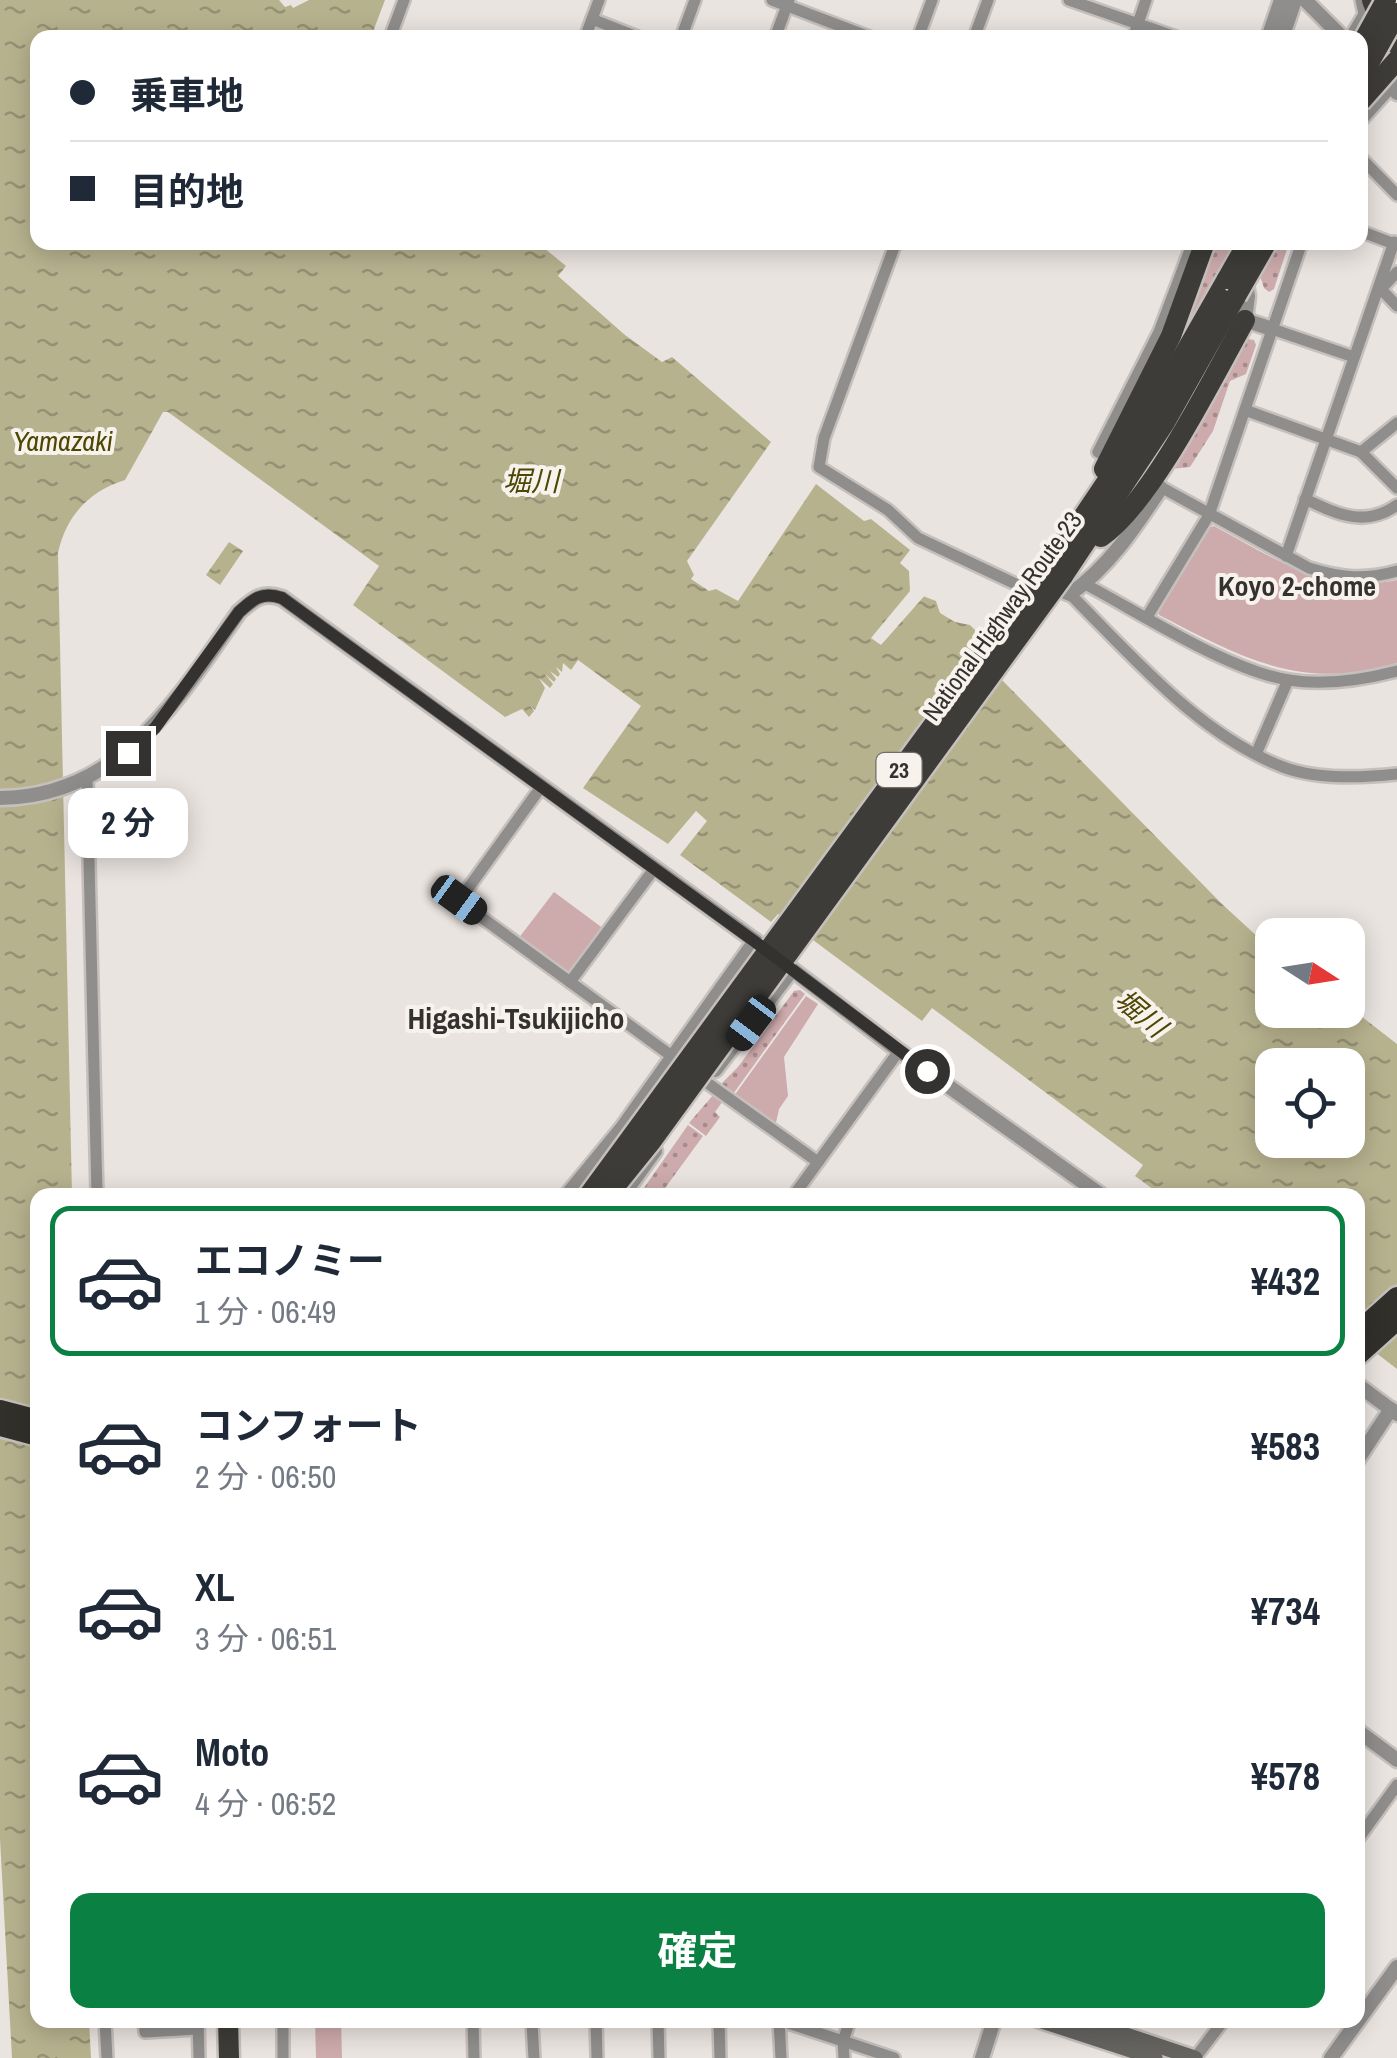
<!DOCTYPE html>
<html lang="ja">
<meta charset="utf-8">
<style>
:root{--surface:#fff;--page:#f6f6f7;--text:#1f2937;--muted:#747a83;--line:#e0e1e3;--accent:#0b8043}
body{margin:0;font-family:"Archivo Narrow","Noto Sans JP",sans-serif;background:var(--page);color:var(--text);height:100vh;display:flex;flex-direction:column;font-size:38px;white-space:nowrap}
*{box-sizing:border-box;margin:0}
p{font-size:32px;color:var(--muted)}
.icon{flex:none;width:55px;height:55px;fill:none;stroke:currentColor;stroke-width:2;stroke-linecap:round;stroke-linejoin:round}
.map{position:relative;flex:1;overflow:hidden}
.drawer{position:absolute;left:30px;top:1188px;width:1335px;height:840px;display:flex;flex-direction:column;background:var(--surface);border-radius:20px;box-shadow:0 5px 25px #0003}
.drawer>*{flex:none}
.hud{position:absolute;left:30px;top:30px;width:1338px;height:220px;border-radius:20px;box-shadow:0 5px 25px #0003;display:grid;align-content:center;height:220px;padding:0 40px;background:var(--surface)}
.needle{width:65px;rotate:102deg}
.controls{position:absolute;left:1255px;top:918px;display:grid;gap:20px}
.controls a{display:grid;place-items:center;width:110px;height:110px;border-radius:20px;background:var(--surface);box-shadow:0 5px 25px #0003;font-size:50px}
.end{position:absolute;width:45px;height:45px;margin:-22px;border:12px solid #343230;background:#fff;box-shadow:0 0 0 5px #fff}
.from{border-radius:50%}
.bubble{position:absolute;height:70px;border-radius:20px;background:var(--surface);box-shadow:0 5px 25px #0003;font-size:32px;font-weight:700;line-height:70px;text-align:center}
.car{position:absolute;width:30px;height:60px;margin:-30px -15px;border-radius:12px;box-shadow:0 0 8px 2px #0007;background:linear-gradient(#222 24%,#8ab4d8 0 40%,#222 0 76%,#8ab4d8 0 86%,#222 0)}
.hud b{display:flex;align-items:center;gap:35px;height:95px;font-size:38px}
.hud b+b{border-top:2px solid var(--line)}
.hud i{width:25px;height:25px;background:var(--text)}
ul{padding:18px 0 0;list-style:none}
li{display:flex;align-items:center;gap:30px;height:150px;margin:0 20px 15px;padding:0 20px;border:5px solid transparent;border-radius:20px}
li div{flex:1}
li b{display:block;font-size:38px}
li em{font-style:normal;font-weight:700}
li.current{border-color:var(--accent)}
li>.icon{width:90px;height:90px;stroke-width:1.5}
.button{display:flex;gap:20px;margin-top:auto;padding:20px 40px}
.button a{flex:1;height:115px;border-radius:20px;background:var(--accent);color:#fff;font-size:40px;font-weight:700;line-height:115px;text-align:center}
.map>svg:first-child{display:block}
.grass{fill:url(#grass-dots)}
.park{fill:#cdaaac}
.water{fill:url(#water-ripples);fill-rule:evenodd}
.pier{fill:#eae4e0}
.lines{fill:none;stroke-linecap:round;stroke-linejoin:round}
.minor-casing{stroke:#c6c0bd;stroke-width:16}
.tertiary-casing{stroke:#c6c0bd;stroke-width:19}
.secondary-casing{stroke:#c6c0bd;stroke-width:20}
.trunk-casing{stroke:#c6c0bd;stroke-width:25}
.motorway-casing{stroke:#c6c0bd;stroke-width:25}
.minor{stroke:#8f8e8c;stroke-width:11}
.tertiary{stroke:#8f8e8c;stroke-width:14}
.secondary{stroke:#666461;stroke-width:15}
.trunk{stroke:#3e3c38;stroke-width:20}
.motorway{stroke:#32302b;stroke-width:20}
.trunk-bridge-casing{stroke:#c6c0bd;stroke-width:25;stroke-linecap:butt}
.trunk-bridge{stroke:#3e3c38;stroke-width:20}
.route{stroke:#343230;stroke-width:12}
.labels{text-anchor:middle;dominant-baseline:central;stroke-width:8;stroke-linejoin:round;paint-order:stroke}
.shield{fill:#f8f2ed;stroke:#6f6c69;stroke-width:2.5}
.shield-label{font-size:22px;font-weight:bold;fill:#343230}
.street-label{font-size:25px;fill:#343230;stroke:#f8f2ed}
.water-label{font-size:28px;font-style:italic;fill:#4e4603;stroke:#f8f2ed}
.neighbourhood-label{font-size:28px;font-weight:bold;fill:#343230;stroke:#f8f2ed}
.quarter-label{font-size:30px;font-weight:bold;fill:#343230;stroke:#f8f2ed}
</style>
<div class="map">
<svg width="1397" height="2058" viewBox="0 0 1397 2058">
<defs>
<pattern id="grass-dots" width="8" height="8" patternUnits="userSpaceOnUse" patternTransform="scale(2.5)"><rect width="8" height="8" fill="#cdaaac"/><path d="M2 2h.1M6 6h.1" fill="none" stroke="#a78b8c" stroke-width="1.8" stroke-linecap="round"/></pattern>
<pattern id="water-ripples" width="26" height="14" patternUnits="userSpaceOnUse" patternTransform="scale(2.5)"><rect width="26" height="14" fill="#b7b28e"/><path d="M2 4q2-2 4 0t4 0M15 11q2-2 4 0t4 0" fill="none" stroke="#969174"/></pattern>
</defs>
<rect width="100%" height="100%" fill="#eae4e0"/>
<!-- grass -->
<g class="grass">
<path d="M1216,243H1229L1232,255L1174,356L1172,354Z"/>
<path d="M1279,243H1289L1274,289L1269,292L1264,288L1260,276Z"/>
<path d="M1248,339L1254,340L1256,345L1246,374L1230,381L1213,431L1190,467L1172,469Z"/>
<path d="M800,990L805,994L733,1094L720,1085L738,1067L794,991Z"/>
<path d="M714,1094L723,1101L715,1112L720,1117L706,1136L689,1123Z"/>
<path d="M688,1125L703,1136L660,1195H639Z"/>
</g>
<!-- park -->
<g class="park">
<path d="M1214,526C1273,558 1327,595 1397,580V663C1302,692 1242,658 1159,615L1158,611L1208,528Z"/>
<path d="M554,892L604,929L568,977L518,939Z"/>
<path d="M806,996L818,1004L784,1057L788,1096L779,1109L775,1127L734,1096Z"/>
<path d="M315,2020H341L342,2058H316Z"/>
</g>
<!-- water -->
<g class="water">
<path d="M0,0H279L285,7L291,5L293,8L309,0H385L371,37L38,38V242L538,243L566,266L558,276L625,335L662,362L672,357L771,442L687,561L694,575L691,579L709,591L716,589L738,601L816,484L864,521L871,519L910,550L900,563L909,571L910,591L936,601L940,613L955,622L970,625L1009,664L1000,678L1222,904L1272,950V1010H1348V1006L1397,1044V1369L1358,1339V1195H1161L1135,1176L1143,1165L932,1008L922,1021L778,914L771,922L680,855L707,821L696,811L668,844L583,788L641,706L578,660L571,670L563,663L562,672L556,667L560,674L558,677L550,671L556,679L554,682L545,674L553,684L550,688L539,678L545,688L535,710L530,705L534,711L529,717L522,709L505,717L353,605L379,566L168,412H163L125,480C89,491 66,516 58,553L72,1195H38V2020H89L91,2058H12L0,1839ZM1272,1065H1348V1140H1272Z"/>
<path d="M229,542L243,551L220,585L206,575Z"/>
</g>
<!-- pier -->
<path class="pier" d="M918,588L927,593L881,645L871,638L910,591Z"/>
<g class="lines">
<defs>
<g id="minor">
<path d="M772,0L872,38"/>
<path d="M1069,0L1179,38"/>
<path d="M592,19L640,38"/>
<path d="M391,35L404,0"/>
<path d="M585,38L599,0"/>
<path d="M681,38L695,0"/>
<path d="M775,38L789,0"/>
<path d="M918,38L932,0"/>
<path d="M974,38L988,0"/>
<path d="M1133,38L1146,0"/>
<path d="M1350,38L1364,14L1361,0"/>
<path d="M1360,122L1397,81"/>
<path d="M1360,157L1397,195"/>
<path d="M1360,231L1397,245"/>
<path d="M896,242L824,438L819,467L888,510L918,538L1022,587L1037,590"/>
<path d="M1379,287L1397,306"/>
<path d="M1381,289L1397,272"/>
<path d="M1272,329L1354,357"/>
<path d="M1245,410L1361,452L1397,488"/>
<path d="M1361,452L1397,423"/>
<path d="M1101,454L1098,452L1159,332L1193,242"/>
<path d="M1157,485L1309,568C1341,578 1365,580 1397,571"/>
<path d="M1305,499C1337,514 1365,528 1397,505"/>
<path d="M1286,556L1394,242"/>
<path d="M1085,584C1140,613 1229,671 1289,680C1325,686 1362,680 1397,671"/>
<path d="M1066,594H1070C1133,657 1198,734 1283,767C1318,780 1361,778 1397,774"/>
<path d="M1147,617L1209,515L1302,242"/>
<path d="M1256,754L1288,680"/>
<path d="M87,777L97,1195"/>
<path d="M541,787L459,901L673,1057"/>
<path d="M570,982L654,869"/>
<path d="M706,1082L818,1162"/>
<path d="M794,1195L899,1051"/>
<path d="M1358,1839L1397,1785"/>
<path d="M105,2020L107,2058"/>
<path d="M144,2020L145,2032L198,2029"/>
<path d="M198,2020L199,2058"/>
<path d="M473,2020L474,2058"/>
<path d="M596,2020L597,2058"/>
<path d="M658,2020L659,2058"/>
<path d="M719,2020L720,2058"/>
<path d="M779,2020L894,2058"/>
<path d="M779,2020L781,2058"/>
<path d="M532,2023L534,2058"/>
<path d="M283,2058V2020"/>
<path d="M844,2058L843,2041L850,2020"/>
<path d="M1195,2058L1224,2020"/>
</g>
<g id="tertiary">
<path d="M1305,0L1343,38"/>
<path d="M1268,38L1281,0"/>
<path d="M1282,38L1295,0"/>
<path d="M1377,72L1397,93"/>
<path d="M1245,278L1248,296L1245,320L1272,329"/>
<path d="M1070,594C1108,568 1136,526 1161,488"/>
<path d="M0,798C120,797 178,699 239,612C254,599 262,591 282,598L755,941L899,1051L1101,1195"/>
<path d="M715,1070L792,970"/>
<path d="M567,1195L622,1128L755,941"/>
<path d="M623,1195L655,1151"/>
<path d="M1358,1385L1397,1414"/>
<path d="M1358,1459L1391,1409"/>
<path d="M1358,1731L1397,1760"/>
<path d="M982,2058L994,2020"/>
<path d="M1331,2058L1397,1967"/>
</g>
<g id="secondary">
<path d="M1039,2020L1155,2058"/>
<path d="M1081,2020L1195,2058"/>
</g>
<g id="trunk">
<path d="M1372,0L1381,25L1397,45"/>
<path d="M1104,469L1171,336L1205,242"/>
<path d="M1101,537C1152,502 1213,377 1245,320"/>
<path d="M1050,566L1138,435L1227,279"/>
<path d="M1063,576L1164,424L1236,296"/>
<path d="M228,2020L229,2058"/>
</g>
<g id="motorway">
<path d="M1358,1332L1397,1297"/>
<path d="M1358,1355L1397,1320"/>
<path d="M0,1410L38,1420"/>
<path d="M0,1426L38,1436"/>
</g>
</defs>
<!-- minor casing -->
<use href="#minor" class="minor-casing"/>
<!-- tertiary casing -->
<use href="#tertiary" class="tertiary-casing"/>
<!-- secondary casing -->
<use href="#secondary" class="secondary-casing"/>
<!-- trunk casing -->
<use href="#trunk" class="trunk-casing"/>
<!-- motorway casing -->
<use href="#motorway" class="motorway-casing"/>
<!-- minor -->
<use href="#minor" class="minor"/>
<!-- tertiary -->
<use href="#tertiary" class="tertiary"/>
<!-- secondary -->
<use href="#secondary" class="secondary"/>
<!-- trunk -->
<use href="#trunk" class="trunk"/>
<!-- motorway -->
<use href="#motorway" class="motorway"/>
<defs>
<g id="trunk-bridge">
<path d="M1360,47L1386,0"/>
<path d="M1360,79L1397,13"/>
<path d="M1360,102L1397,60"/>
<path d="M1227,279L1248,242"/>
<path d="M1236,296L1267,242"/>
<path d="M589,1195L1050,566"/>
<path d="M608,1195L650,1143L1063,576"/>
</g>
</defs>
<!-- trunk-bridge casing -->
<use href="#trunk-bridge" class="trunk-bridge-casing"/>
<!-- trunk-bridge -->
<use href="#trunk-bridge" class="trunk-bridge"/>
</g>
<g class="lines">
<!-- route -->
<path class="route" d="M128,753L155,728L239,612C253,599 262,591 282,598L754,941L927,1071"/>
</g>
<g class="labels">
<!-- shield labels -->
<rect class="shield" x="876.5" y="753" width="45" height="34" rx="8"/>
<g class="shield-label">
<text x="899" y="770">23</text>
</g>
<!-- street labels -->
<g class="street-label">
<text transform="translate(1002 616) rotate(-54)">National Highway Route 23</text>
</g>
<!-- water labels -->
<g class="water-label">
<text x="63" y="441">Yamazaki</text>
<text x="531" y="481">堀川</text>
<text transform="translate(1141 1013) rotate(40)">堀川</text>
</g>
<!-- neighbourhood labels -->
<g class="neighbourhood-label">
<text x="1297" y="586">Koyo 2-chome</text>
</g>
<!-- quarter labels -->
<g class="quarter-label">
<text x="516" y="1018">Higashi-Tsukijicho</text>
</g>
</g>
</svg>
<div class="controls">
<a><svg class="needle" viewBox="-14 -14 28 28"><path d="M0-13l5 13h-10z" fill="#e53935"/><path d="M0 13l5-13h-10z" fill="#747a83"/></svg></a>
<a><svg class="icon" aria-label="locate" viewBox="0 0 24 24"><circle cx="12" cy="12" r="6"/><path d="M12 2v4M12 18v4M2 12h4M18 12h4"/></svg></a>
</div>
<i class="end from" style="left:927px;top:1071px"></i>
<i class="end" style="left:128px;top:753px"></i>
<div class="bubble" style="left:68px;top:788px;width:120px">2 分</div>
<i class="car" style="left:459px;top:900px;rotate:126deg"></i>
<i class="car" style="left:751px;top:1023px;rotate:217deg"></i>
<div class="hud">
<b><i class="from"></i>乗車地</b>
<b><i></i>目的地</b>
</div>
<section class="drawer">
<ul>
<li class="current"><svg class="icon" aria-label="car" viewBox="0 0 24 24"><path d="M5 17H2v-5l4-1 3-4h7l3 4 3 1v5h-3M9 17h6M6 11h13"/><circle cx="7" cy="17" r="2"/><circle cx="17" cy="17" r="2"/></svg><div><b>エコノミー</b><p>1 分 · 06:49</p></div><em>¥432</em></li>
<li><svg class="icon" aria-label="car" viewBox="0 0 24 24"><path d="M5 17H2v-5l4-1 3-4h7l3 4 3 1v5h-3M9 17h6M6 11h13"/><circle cx="7" cy="17" r="2"/><circle cx="17" cy="17" r="2"/></svg><div><b>コンフォート</b><p>2 分 · 06:50</p></div><em>¥583</em></li>
<li><svg class="icon" aria-label="car" viewBox="0 0 24 24"><path d="M5 17H2v-5l4-1 3-4h7l3 4 3 1v5h-3M9 17h6M6 11h13"/><circle cx="7" cy="17" r="2"/><circle cx="17" cy="17" r="2"/></svg><div><b>XL</b><p>3 分 · 06:51</p></div><em>¥734</em></li>
<li><svg class="icon" aria-label="car" viewBox="0 0 24 24"><path d="M5 17H2v-5l4-1 3-4h7l3 4 3 1v5h-3M9 17h6M6 11h13"/><circle cx="7" cy="17" r="2"/><circle cx="17" cy="17" r="2"/></svg><div><b>Moto</b><p>4 分 · 06:52</p></div><em>¥578</em></li>
</ul>
<div class="button"><a>確定</a></div>
</section>
</div>
